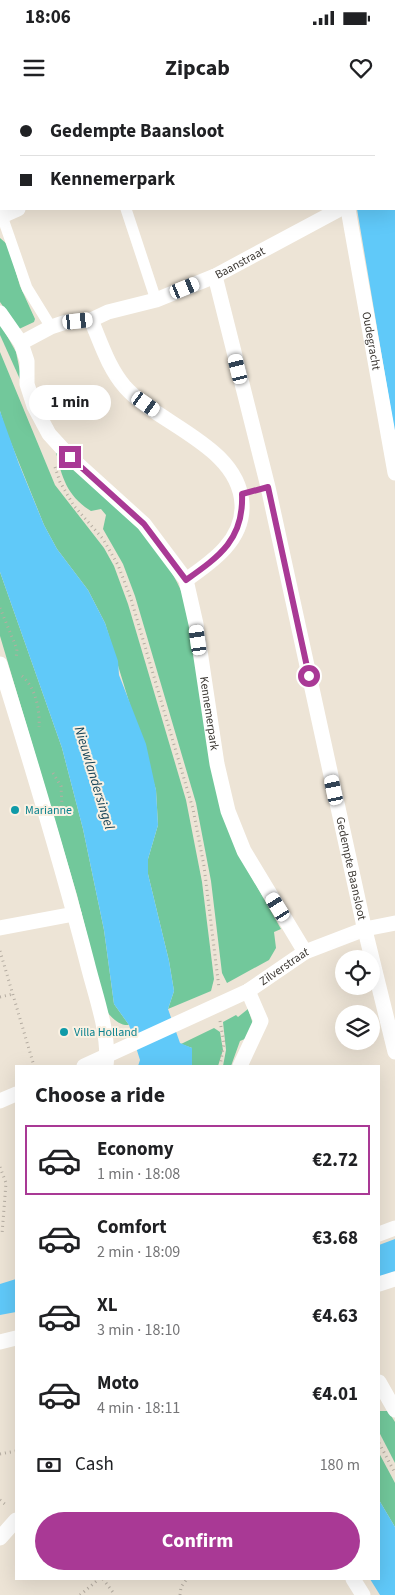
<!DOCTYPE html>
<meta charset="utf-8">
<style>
:root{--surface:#fff;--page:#f6f6f6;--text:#202124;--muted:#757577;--line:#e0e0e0;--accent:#a93995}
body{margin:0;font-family:"Source Sans 3",sans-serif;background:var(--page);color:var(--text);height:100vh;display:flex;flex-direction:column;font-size:19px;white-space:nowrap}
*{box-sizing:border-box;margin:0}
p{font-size:16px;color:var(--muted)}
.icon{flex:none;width:28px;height:28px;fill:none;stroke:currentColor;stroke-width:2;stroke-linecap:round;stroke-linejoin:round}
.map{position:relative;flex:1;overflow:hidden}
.sheet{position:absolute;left:15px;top:965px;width:365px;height:515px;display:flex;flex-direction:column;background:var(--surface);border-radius:0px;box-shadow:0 5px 20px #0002}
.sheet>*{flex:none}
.banner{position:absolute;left:0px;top:0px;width:395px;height:110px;box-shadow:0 5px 20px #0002;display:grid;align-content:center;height:110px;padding:0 20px;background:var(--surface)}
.buttons{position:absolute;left:335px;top:850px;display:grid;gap:10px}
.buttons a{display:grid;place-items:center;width:45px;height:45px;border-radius:50%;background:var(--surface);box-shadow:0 5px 20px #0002;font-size:25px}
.end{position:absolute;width:22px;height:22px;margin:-11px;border:6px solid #a93995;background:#fff;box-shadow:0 0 0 2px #fff}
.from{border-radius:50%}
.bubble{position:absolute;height:35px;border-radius:18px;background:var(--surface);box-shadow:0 5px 20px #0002;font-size:16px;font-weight:700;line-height:35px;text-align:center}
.car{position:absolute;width:15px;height:30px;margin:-15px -8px;border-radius:6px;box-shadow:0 0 4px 1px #0007;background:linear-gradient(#fff 24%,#345 0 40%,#fff 0 76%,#345 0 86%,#fff 0)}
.banner b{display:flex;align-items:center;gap:18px;height:48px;font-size:19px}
.banner b+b{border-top:1px solid var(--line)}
.banner i{width:12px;height:12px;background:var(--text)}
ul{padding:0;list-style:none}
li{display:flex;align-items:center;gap:15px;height:70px;margin:0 10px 8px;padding:0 10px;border:2px solid transparent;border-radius:0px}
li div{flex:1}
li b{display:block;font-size:19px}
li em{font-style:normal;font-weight:700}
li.selected{border-color:var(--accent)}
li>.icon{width:45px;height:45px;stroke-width:1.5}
h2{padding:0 20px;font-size:22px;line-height:60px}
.pay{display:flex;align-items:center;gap:12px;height:55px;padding:0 20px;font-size:19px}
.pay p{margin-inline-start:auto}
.primary-button{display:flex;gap:10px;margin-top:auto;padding:10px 20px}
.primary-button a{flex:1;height:58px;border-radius:30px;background:var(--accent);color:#fff;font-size:20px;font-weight:700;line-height:58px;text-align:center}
.status{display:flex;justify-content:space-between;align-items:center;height:35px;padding:0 25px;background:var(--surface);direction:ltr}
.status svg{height:14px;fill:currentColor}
header{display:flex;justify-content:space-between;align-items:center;height:65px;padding:0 20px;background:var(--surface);font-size:22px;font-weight:700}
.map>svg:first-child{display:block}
.green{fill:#72c89b}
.water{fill:#60c9f9}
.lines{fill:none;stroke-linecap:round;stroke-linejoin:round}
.path{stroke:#b5ada2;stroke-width:3;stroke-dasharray:1 4;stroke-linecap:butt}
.pedestrian{stroke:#fff;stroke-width:11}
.minor{stroke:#fff;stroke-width:15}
.route{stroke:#a93995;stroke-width:6}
.culture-dot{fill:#0f9aa8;stroke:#faf1e3;stroke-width:2}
.labels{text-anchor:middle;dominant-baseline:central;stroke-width:4;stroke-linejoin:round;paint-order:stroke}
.street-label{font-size:12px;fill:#3c3833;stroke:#faf1e3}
.culture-label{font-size:12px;fill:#0d838f;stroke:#faf1e3;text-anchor:start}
.water-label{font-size:14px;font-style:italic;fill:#164457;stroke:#faf1e3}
</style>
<div class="status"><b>18:06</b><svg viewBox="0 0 49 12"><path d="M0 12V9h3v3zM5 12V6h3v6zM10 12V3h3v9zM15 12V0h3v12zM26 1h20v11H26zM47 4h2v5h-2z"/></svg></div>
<header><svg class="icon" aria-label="menu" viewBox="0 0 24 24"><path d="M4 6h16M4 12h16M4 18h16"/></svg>Zipcab<svg class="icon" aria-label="heart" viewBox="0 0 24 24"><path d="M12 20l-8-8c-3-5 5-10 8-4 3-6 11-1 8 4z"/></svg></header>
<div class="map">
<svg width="395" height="1495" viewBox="0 0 395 1495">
<rect width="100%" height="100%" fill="#ede4d6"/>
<!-- green -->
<g class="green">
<path d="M0,138L8,145L20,186L35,219L34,222L19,229L0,202Z"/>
<path d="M0,223L16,252L23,286L0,235Z"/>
<path d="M0,252L55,385L104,448L114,466L128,504L186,700L202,782L214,879L211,891L168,909L174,891L169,861L148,774V759L158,725L156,690L105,523L88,490L57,449L44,425L5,328L0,311Z"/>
<path d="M56,352C102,395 158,435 183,495L243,762L281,829L274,832L276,848L269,860L227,883L222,873L211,781L196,703L135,496L123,464L103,429L106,415L101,409L91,411C67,396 62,378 56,352Z"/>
<path d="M0,472L62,648L83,729L104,830L114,904L129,925C120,926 111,918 106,910L77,795L0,536Z"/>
<path d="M248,909L253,924L247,938L240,941L231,966H223L226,950L223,922L236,915L238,917Z"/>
<path d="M214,928L220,932L223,950L218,966H192V948L181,944Z"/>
<path d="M379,1311H388L395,1322V1363L379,1332Z"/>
<path d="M379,1353L395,1383V1427L379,1400Z"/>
</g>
<!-- water -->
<g class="water">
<path d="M394,73L395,77V334L357,109H394Z"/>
<path d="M0,311L19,364L44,425L57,449L88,490L105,523L118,561L119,575L146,644L156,690L158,725L148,759V774L169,861L174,891L168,909L180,943L192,948V966H138L140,960L129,925L114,904L104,830L83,729L62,648L0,472Z"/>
<path d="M395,1139V1171L379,1178V1145Z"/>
<path d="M16,1179V1212L0,1215V1184Z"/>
<path d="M379,1400L395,1427V1495H380L370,1479H379Z"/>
</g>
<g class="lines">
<!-- path -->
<g class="path">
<path d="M55,367L60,382L74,406L103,439L118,465L131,499L193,709L204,766L219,888"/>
<path d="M0,508L17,549L16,559"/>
<path d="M22,576C36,588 40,610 39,627"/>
<path d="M53,673L61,686L62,707"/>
<path d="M0,851L34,966"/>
<path d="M0,897L13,894"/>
<path d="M220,921L224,943L220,966"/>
<path d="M0,1067L6,1083L2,1134"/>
<path d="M379,1343L395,1373"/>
<path d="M0,1354L16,1351"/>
<path d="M0,1400L7,1406"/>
<path d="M103,1479L115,1495"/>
<path d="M80,1495L99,1479"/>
<path d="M180,1495L181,1487L187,1479"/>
</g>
<!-- pedestrian -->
<g class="pedestrian">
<path d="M126,109L156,200"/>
<path d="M2,116L27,188L51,227"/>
</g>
<!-- minor -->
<g class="minor">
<path d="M135,0V1"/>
<path d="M327,0V1"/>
<path d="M382,0V1"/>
<path d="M295,1L298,0"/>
<path d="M394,35L395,40"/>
<path id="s1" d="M348,109L395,373"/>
<path d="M0,117L18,109"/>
<path id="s2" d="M215,176L268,387L363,822L395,952"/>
<path id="s3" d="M0,213L21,243L27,261V284L34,306L49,334L70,357L144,424L186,480L196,524L217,664L228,711L244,751L305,852"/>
<path d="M91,220C101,243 108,267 125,287C159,325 239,346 242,404C244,440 212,462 186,480"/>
<path id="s4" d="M21,243L51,227L66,222L91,220L108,212L156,200L215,176L340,109"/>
<path d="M0,564C31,663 61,762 87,862C95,895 110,933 106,966"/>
<path d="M0,828L74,814"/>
<path id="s5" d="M84,966L248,891L305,852L365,829L395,823"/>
<path d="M240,966L261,921L248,891"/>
<path d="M0,1001L16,994"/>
<path d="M379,1134L395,1128"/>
<path d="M379,1184L395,1179"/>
<path d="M0,1242L16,1238"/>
<path d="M379,1282L395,1310"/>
<path d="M0,1438L16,1420"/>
<path d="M353,1479L363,1495"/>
</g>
</g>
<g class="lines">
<!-- route -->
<path class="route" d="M70,357L144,424L186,480C220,456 244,439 242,394L268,387L309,576"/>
</g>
<!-- markers -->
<g class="culture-dot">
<circle cx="15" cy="710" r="5"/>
<circle cx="64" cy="932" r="5"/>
</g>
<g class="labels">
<!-- street labels -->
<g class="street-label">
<text stroke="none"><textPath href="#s4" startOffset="235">Baanstraat</textPath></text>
<text stroke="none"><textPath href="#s1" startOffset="134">Oudegracht</textPath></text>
<text stroke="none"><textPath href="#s3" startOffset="470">Kennemerpark</textPath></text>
<text stroke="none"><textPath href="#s2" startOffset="608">Gedempte Baansloot</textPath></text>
<text stroke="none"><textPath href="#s5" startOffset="224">Zilverstraat</textPath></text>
</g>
<!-- culture labels -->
<g class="culture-label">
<text x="25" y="710">Marianne</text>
<text x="74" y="932">Villa Holland</text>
</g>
<!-- water labels -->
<g class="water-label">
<text transform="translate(94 678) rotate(73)">Nieuwlandersingel</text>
</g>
</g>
</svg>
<div class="buttons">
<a><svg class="icon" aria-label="locate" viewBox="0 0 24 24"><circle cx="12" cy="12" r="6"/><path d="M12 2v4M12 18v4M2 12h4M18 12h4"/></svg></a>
<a><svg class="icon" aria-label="layers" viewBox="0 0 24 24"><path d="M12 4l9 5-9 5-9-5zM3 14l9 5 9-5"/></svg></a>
</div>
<i class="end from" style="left:309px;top:576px"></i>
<i class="end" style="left:70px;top:357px"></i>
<div class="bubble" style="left:29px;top:285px;width:82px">1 min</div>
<i class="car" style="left:185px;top:188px;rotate:68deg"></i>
<i class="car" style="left:78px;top:221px;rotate:84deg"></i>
<i class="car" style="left:238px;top:269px;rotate:346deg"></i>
<i class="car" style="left:146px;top:304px;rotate:125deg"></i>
<i class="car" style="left:198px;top:540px;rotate:352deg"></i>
<i class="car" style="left:334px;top:690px;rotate:348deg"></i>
<i class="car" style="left:278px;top:807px;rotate:328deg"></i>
<div class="banner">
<b><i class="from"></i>Gedempte Baansloot</b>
<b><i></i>Kennemerpark</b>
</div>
<section class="sheet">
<h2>Choose a ride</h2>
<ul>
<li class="selected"><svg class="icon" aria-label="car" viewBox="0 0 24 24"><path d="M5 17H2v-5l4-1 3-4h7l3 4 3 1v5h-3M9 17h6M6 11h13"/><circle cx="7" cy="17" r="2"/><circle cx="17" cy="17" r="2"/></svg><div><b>Economy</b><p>1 min · 18:08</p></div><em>€2.72</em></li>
<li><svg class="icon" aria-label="car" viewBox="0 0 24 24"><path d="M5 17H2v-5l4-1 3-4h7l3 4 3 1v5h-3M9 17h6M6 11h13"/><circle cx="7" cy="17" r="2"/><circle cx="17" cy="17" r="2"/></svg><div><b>Comfort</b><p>2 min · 18:09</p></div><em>€3.68</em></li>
<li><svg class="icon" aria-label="car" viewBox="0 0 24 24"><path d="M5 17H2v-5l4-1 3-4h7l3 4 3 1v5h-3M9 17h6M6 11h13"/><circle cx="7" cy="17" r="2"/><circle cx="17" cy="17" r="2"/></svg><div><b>XL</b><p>3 min · 18:10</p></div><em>€4.63</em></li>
<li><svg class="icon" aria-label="car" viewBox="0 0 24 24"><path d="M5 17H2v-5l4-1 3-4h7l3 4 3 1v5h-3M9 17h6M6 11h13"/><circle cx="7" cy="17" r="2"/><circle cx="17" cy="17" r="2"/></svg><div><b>Moto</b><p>4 min · 18:11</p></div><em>€4.01</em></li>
</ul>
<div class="pay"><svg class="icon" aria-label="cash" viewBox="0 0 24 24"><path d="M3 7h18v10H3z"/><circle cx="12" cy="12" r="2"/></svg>Cash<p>180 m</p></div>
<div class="primary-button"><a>Confirm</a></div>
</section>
</div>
